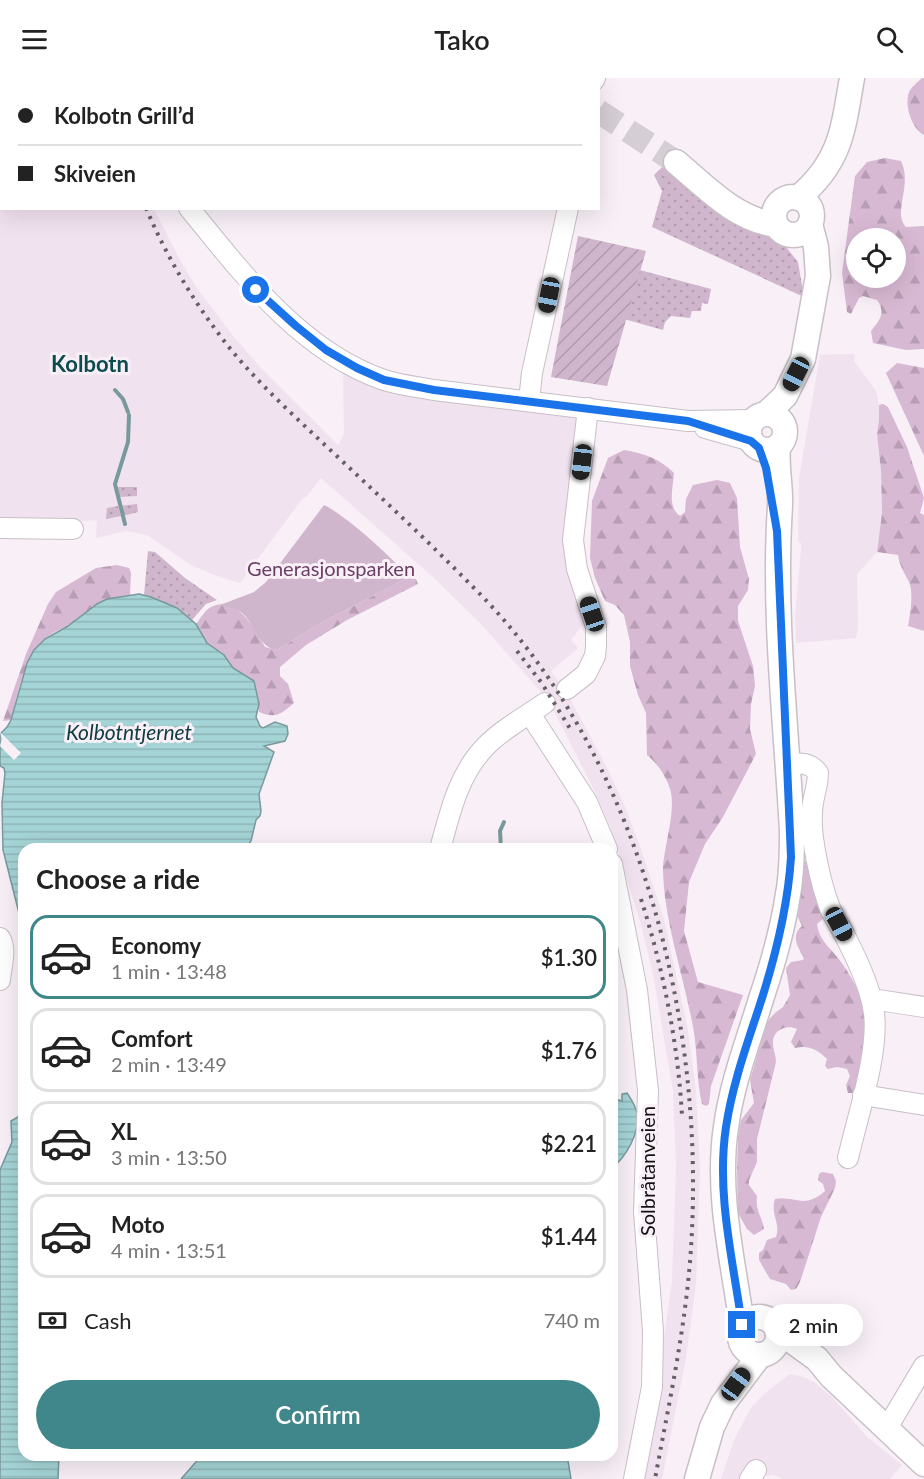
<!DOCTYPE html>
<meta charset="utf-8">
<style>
:root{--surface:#fff;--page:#f2f2f2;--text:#222;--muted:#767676;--line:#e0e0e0;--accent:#3f878a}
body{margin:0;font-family:Lato,sans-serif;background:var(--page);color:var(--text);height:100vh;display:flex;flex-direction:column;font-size:22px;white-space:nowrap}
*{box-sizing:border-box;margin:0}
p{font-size:20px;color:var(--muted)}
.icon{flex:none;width:33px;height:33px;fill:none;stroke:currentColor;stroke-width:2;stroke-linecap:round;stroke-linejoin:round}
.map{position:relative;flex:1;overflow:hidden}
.details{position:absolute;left:18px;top:765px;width:600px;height:618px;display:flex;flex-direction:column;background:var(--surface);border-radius:18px;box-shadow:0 6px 24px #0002}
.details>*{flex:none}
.top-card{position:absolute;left:0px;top:0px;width:600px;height:132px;box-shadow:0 6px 24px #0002;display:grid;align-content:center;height:132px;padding:0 18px;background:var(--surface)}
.buttons{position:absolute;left:846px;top:150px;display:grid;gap:12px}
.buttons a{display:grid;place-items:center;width:60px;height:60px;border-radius:50%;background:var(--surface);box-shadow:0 6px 24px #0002;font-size:30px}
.end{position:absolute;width:27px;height:27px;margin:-14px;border:8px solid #1a73e8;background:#fff;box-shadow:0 0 0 3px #fff}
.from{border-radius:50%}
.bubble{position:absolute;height:42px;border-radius:21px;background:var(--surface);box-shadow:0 6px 24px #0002;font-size:20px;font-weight:600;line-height:42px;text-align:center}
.car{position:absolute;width:18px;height:36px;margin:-18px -9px;border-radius:8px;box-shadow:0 0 4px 2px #0007;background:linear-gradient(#222 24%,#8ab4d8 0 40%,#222 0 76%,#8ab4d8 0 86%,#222 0)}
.top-card b{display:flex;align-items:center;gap:21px;height:57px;font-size:22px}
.top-card b+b{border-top:2px solid var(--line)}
.top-card i{width:15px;height:15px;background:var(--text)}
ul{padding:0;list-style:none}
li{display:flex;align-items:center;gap:18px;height:84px;margin:0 12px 9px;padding:0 6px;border:3px solid var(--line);border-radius:18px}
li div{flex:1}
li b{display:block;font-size:22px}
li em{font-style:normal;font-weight:600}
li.current{border-color:var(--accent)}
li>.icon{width:54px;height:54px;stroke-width:1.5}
h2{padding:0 18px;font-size:27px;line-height:72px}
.pay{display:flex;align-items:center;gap:15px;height:66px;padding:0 18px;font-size:22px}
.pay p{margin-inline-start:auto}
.primary-button{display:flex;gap:12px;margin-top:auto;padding:12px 18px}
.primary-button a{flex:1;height:69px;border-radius:36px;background:var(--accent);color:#fff;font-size:24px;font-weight:600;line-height:69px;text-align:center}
header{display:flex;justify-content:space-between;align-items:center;height:78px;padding:0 18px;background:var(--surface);font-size:27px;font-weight:600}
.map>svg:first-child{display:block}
.built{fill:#f1e2ef}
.grass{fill:url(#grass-dots)}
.forest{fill:url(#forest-firs);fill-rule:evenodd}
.park{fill:#d0b6cc}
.garden{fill:url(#garden-furrows)}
.water{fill:url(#water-rules);stroke:#79999c;stroke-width:1.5}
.pier{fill:#f8eff7}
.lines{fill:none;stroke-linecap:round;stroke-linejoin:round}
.stream{stroke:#79999c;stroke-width:4}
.major-tunnel{stroke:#d6ced5;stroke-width:24;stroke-dasharray:24 12;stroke-linecap:butt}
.minor-casing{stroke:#c8bfc7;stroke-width:22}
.major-casing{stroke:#c8bfc7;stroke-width:27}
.minor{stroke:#fff;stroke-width:20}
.major{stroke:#fff;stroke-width:24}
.rail{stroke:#656065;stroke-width:4;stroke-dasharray:3 6;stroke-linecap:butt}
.route{stroke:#1a73e8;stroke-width:8}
.labels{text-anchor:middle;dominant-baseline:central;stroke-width:6;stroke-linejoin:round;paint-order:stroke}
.park-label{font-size:20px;fill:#6a4065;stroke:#f8eff7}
.street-label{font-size:20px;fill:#131013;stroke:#f8eff7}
.water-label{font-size:21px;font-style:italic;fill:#0f3c3e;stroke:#f8eff7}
.quarter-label{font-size:22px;font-weight:bold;fill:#0c4c4f;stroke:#f8eff7}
</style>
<header><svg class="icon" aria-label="menu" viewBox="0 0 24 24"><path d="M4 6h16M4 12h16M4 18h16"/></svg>Tako<svg class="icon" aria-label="search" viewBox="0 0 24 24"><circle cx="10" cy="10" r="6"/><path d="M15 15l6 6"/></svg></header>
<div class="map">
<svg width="924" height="1401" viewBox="0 0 924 1401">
<defs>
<pattern id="grass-dots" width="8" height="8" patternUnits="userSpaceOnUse" patternTransform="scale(1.5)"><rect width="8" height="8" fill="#d0b6cc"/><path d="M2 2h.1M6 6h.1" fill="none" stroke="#b29bae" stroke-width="1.8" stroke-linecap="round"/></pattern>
<pattern id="forest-firs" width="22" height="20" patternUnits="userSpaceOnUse" patternTransform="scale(1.5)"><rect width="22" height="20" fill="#d8b9d3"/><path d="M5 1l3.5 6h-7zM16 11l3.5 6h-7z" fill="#b89eb4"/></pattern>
<pattern id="garden-furrows" width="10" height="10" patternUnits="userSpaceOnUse" patternTransform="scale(1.5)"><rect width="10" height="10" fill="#d0b6cc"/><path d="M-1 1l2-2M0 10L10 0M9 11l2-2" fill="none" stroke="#b29bae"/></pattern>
<pattern id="water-rules" width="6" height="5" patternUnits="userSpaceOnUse" patternTransform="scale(1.5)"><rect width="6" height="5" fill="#a5d4d6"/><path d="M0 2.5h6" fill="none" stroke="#8db5b7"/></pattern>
</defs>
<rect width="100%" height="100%" fill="#f8eff7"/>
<!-- built -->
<g class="built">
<path d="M0,0L84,1L2,2V130L154,131L180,182L197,210L234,259L261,290L338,367L344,356L343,294L405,308L588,330L582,451L585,544L571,562L578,570L551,593L569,619L605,686L623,724L641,771L664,841L688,952L696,1014L700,1091L696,1205L686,1280L662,1401H641L653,1338L672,1203L676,1089L673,1013L653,896L640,843L611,751L597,718L552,629L541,614L481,546L434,500L321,400L307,418L302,421L240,505L217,498L191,487L147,457L126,453L96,460L97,442L56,445L0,444Z"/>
<path d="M836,276H855L854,283L876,313L879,327V342L877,356L881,393L882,435L877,474L857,496L858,550L856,560L796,565L795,538L801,472V465L798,464L799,400L820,277Z"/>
<path d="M790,1296L801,1298L814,1304L832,1319L867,1359L902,1387L890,1401H783L773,1397L765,1398L759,1401H721L734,1362L751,1330L765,1315Z"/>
</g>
<!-- grass -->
<g class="grass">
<path d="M663,88L739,142L778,159L798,184L804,219L652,149L662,113L654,97Z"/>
<path d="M636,191L711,211L708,226L702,225L701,233H692L690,240L671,238L665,244L663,252L624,241Z"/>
<path d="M116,409H137V418L118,419Z"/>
<path d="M137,426L138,434L123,438L120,428Z"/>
<path d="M118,428L121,438L106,441L107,430Z"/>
<path d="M148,473L155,474L185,500L217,522L206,526L192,542L177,530L144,517Z"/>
</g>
<!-- forest -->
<g class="forest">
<path d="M922,0H924V57C912,51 904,28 909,14C911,9 918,4 922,0Z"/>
<path d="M885,80L901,83C913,107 892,135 906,149L924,148V271L906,272L873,265L871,253C880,242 886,235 877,222L863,218L859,220L851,236L847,234L842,195L855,98L867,84ZM856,160H896V200H856Z"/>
<path d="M897,285L924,290V378L886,295Z"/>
<path d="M883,326L888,329L907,369L924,420L920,435L924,437V553L908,548C910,536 914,516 909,504C904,494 900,489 898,477L877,474L882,435L881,393L877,356L879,342V327Z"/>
<path d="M624,372C644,375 660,381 674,395C673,410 667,429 680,438L685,434L686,421L693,407L717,402L730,405L737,420L740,469L749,501L748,512L738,528V543L753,588L755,608L751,626L750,651L756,676L723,739L705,766L689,804L684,853L698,904L743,917L711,1008L709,1026L706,1028L702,1026C696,1001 698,975 693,949C684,899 664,843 663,792C663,770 677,732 670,711C666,698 657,685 647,677L646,635L638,617L630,588V564L624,537L615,527L605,523L595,500L590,480L592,423L608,380Z"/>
<path d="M117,487L129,490L131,495L130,517C106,520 95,529 76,542C67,549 53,553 45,561C23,582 18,614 11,642L3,643L26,576L48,526L56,514L96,490Z"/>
<path d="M409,499L416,501L418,506L347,542L306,567L280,589V598L288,606L294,625C281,636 276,641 259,634L257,617L251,602L233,590L224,577L207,565L196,546C200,541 204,534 208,531C234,513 256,551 265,569L277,572L319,546Z"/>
<path d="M806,783L809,785L826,838L817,846C819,863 832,871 841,884C852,899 866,924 867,943C869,966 863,994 854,1015H848L846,1007L850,998L847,991L837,989L828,991L825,988L827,981C817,971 808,967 795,970L791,964L797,951C787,946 772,952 773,965C773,972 776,977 776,984L757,1061V1084L749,1102V1107L757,1118C755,1133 762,1138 764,1151L754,1157L747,1151L738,1135L737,1091L738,1058L741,1042L754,1025L750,1002L767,944L775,935L783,929L790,917L786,890L791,884L803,882L804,880C798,869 790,858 802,848L798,839L802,787L803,784Z"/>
<path d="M822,1094L833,1096L836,1103L835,1110L821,1139L800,1204L796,1211L791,1212L786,1206L770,1201L759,1182V1175L763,1172L767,1162L776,1159C781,1144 770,1137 775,1121C795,1117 804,1132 825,1113L823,1106L818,1102L819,1096Z"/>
</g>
<!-- park -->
<path class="park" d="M324,427C344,436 394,481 409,499L319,546L277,572C259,570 255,546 242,535C236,530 227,529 220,527L254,514L266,504Z"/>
<!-- garden -->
<path class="garden" d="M578,158L646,173L607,308L551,299Z"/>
<!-- water -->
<g class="water">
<path d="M139,516L151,519L177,530L196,546L207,565L224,577L233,590L254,603L259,626L256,639L260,648L263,650L275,644L287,648L288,656L285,663L264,668L274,674L259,716L261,733L260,738L256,742L251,763L245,771H24V845L21,843L3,772L2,725L5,695L4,690L0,688V656L7,649L11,642L27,585L34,572L45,561L68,548L97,526L107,521Z"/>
<path d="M627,1015C631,1021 636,1028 637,1036C640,1055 626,1079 612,1090V1020L622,1023V1016Z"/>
<path d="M24,1025V1377H59L58,1401H0V1092L12,1064L11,1043L18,1039Z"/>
<path d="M202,1377H567L571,1401H181Z"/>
</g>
<!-- pier -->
<path class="pier" d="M0,654L21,675L14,682L0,668L2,661Z"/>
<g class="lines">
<!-- stream -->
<g class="stream">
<path d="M115,312L123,321L128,334"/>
<path d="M125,446L115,406L128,364L129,337"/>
<path d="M501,771L500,753L504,744"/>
</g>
<!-- major-tunnel -->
<g class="major-tunnel">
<path d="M541,0L544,2"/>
<path d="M598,33L676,84"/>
</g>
<defs>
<g id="minor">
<path d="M148,0L149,2"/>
<path d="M594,2L595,0"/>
<path d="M189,130C243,196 300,273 384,302C400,307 417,309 434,312L688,343L753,342"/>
<path d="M529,323L532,295L568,130"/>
<path d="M705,350L751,363"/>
<path d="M0,450L73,451"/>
<path d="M567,611L586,596L595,578L596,568V549L577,491L573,462L588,330"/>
<path d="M530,636L587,724L607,771"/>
<path d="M788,686C800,685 810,684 818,695C818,709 812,721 812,735C810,759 821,807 830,830C834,840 841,849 845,858C857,881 871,910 874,935C879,975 857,1040 848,1080"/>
<path d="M440,771C450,735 458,697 485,669C501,652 525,639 545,625"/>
<path d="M612,786L637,912L648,1013L644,1134L653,1253L652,1309L634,1401"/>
<path d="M0,860C7,871 1,890 0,902"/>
<path d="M872,921L924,929"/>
<path d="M863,1017L924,1027"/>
<path d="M887,1350L924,1288"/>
<path d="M750,1401L756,1392"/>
</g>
<g id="major">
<path d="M676,84C707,110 735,141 776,147"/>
<circle cx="793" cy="138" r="19"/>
<path d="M798,120C841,84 843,52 852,0"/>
<path d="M767,335L785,318L803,281L818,198L816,169L810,146"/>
<circle cx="767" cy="354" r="18"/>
<circle cx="759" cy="1258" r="19"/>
<path d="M742,1247C733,1182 716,1116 726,1049C732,1004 749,961 762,918C773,885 783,851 788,816C792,796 792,774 792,753C786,645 773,536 780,428C781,408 776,389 778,369"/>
<path d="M777,1252L817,1281L831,1298L924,1386"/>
<path d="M697,1401L712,1349L723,1326L760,1277"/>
</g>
</defs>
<!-- minor casing -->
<use href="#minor" class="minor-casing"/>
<!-- major casing -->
<use href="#major" class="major-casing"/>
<!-- minor -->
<use href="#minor" class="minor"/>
<!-- major -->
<use href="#major" class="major"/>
<!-- rail -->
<g class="rail">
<path d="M103,0L104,2"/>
<path d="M146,130C167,180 195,226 228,268C257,304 292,336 325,367C375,414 425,460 473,509C639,673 706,942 691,1170C686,1248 669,1325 655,1401"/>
<path d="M517,573L541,604L571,652"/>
<path d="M641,821C663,890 678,965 682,1038"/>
</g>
</g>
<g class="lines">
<!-- route -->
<path class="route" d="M256,212L296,248L326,272L357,290L384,302L434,312L688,343L751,363L759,370L766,390L777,453L791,779C788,827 777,872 763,917C749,961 733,1003 726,1049C716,1115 733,1182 742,1247"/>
</g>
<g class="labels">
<!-- park labels -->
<g class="park-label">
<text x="331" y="490">Generasjonsparken</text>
</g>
<!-- street labels -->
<g class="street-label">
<text transform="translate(647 1093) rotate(-90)">Solbråtanveien</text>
</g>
<!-- water labels -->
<g class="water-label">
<text x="129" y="653">Kolbotntjernet</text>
</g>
<!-- quarter labels -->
<g class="quarter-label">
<text x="90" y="285">Kolbotn</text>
</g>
</g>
</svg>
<div class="buttons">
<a><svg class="icon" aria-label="locate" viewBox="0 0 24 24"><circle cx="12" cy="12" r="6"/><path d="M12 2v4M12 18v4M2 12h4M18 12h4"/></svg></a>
</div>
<i class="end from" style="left:256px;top:212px"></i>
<i class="end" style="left:742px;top:1247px"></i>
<div class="bubble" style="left:764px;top:1226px;width:99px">2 min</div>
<i class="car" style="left:549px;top:217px;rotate:191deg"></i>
<i class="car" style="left:796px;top:296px;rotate:207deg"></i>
<i class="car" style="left:582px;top:384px;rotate:187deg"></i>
<i class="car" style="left:592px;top:536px;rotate:341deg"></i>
<i class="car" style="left:839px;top:846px;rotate:152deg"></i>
<i class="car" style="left:736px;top:1306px;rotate:36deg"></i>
<div class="top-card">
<b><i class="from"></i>Kolbotn Grill’d</b>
<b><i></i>Skiveien</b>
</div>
<section class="details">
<h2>Choose a ride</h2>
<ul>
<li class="current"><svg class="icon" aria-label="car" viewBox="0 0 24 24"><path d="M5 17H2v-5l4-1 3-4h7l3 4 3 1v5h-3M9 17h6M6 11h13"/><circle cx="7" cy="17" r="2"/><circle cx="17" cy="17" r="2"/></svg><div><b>Economy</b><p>1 min · 13:48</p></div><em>$1.30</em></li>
<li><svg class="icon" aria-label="car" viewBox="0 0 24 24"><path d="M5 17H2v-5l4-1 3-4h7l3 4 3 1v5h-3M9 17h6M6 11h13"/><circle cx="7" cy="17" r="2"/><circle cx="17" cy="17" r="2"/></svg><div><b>Comfort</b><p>2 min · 13:49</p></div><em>$1.76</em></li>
<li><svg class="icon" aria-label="car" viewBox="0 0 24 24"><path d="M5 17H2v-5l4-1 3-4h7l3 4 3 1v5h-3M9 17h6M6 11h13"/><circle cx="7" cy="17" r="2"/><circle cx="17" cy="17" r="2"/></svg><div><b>XL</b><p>3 min · 13:50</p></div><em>$2.21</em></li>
<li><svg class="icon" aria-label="car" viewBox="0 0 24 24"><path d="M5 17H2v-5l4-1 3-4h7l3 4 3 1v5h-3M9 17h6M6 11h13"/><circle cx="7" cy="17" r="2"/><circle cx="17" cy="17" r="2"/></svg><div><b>Moto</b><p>4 min · 13:51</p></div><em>$1.44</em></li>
</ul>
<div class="pay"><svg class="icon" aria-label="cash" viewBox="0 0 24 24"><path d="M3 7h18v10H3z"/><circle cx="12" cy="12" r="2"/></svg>Cash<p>740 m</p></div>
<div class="primary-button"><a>Confirm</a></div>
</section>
</div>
